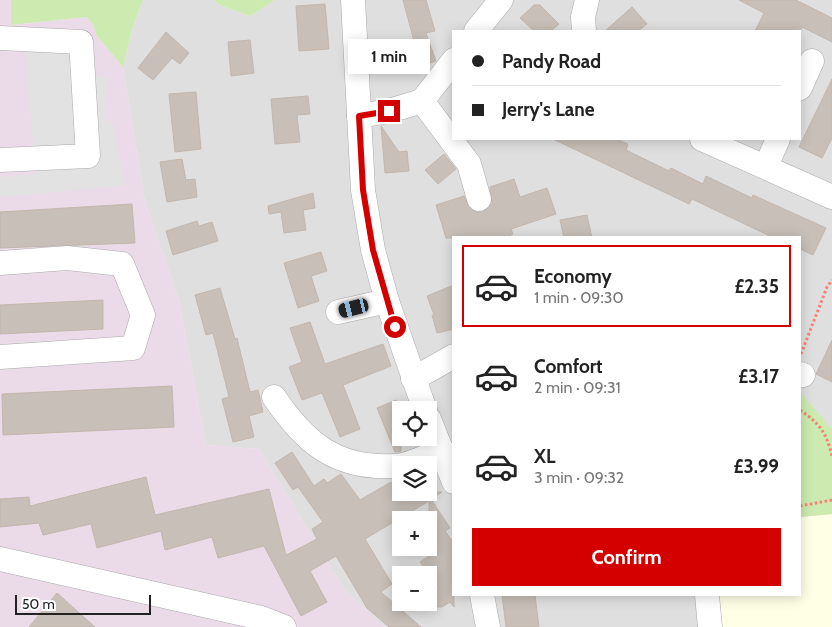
<!DOCTYPE html>
<meta charset="utf-8">
<style>
:root{--surface:#fff;--page:#f6f6f6;--text:#222;--muted:#767676;--line:#e0e0e0;--accent:#d40000}
body{margin:0;font-family:Cabin,sans-serif;background:var(--page);color:var(--text);height:100vh;display:flex;flex-direction:column;font-size:19px;white-space:nowrap}
*{box-sizing:border-box;margin:0}
p{font-size:16px;color:var(--muted)}
.icon{flex:none;width:28px;height:28px;fill:none;stroke:currentColor;stroke-width:2;stroke-linecap:round;stroke-linejoin:round}
.map{position:relative;flex:1;overflow:hidden}
.side{position:absolute;left:452px;top:236px;width:349px;height:360px;display:flex;flex-direction:column;background:var(--surface);border-radius:0px;box-shadow:0 2px 12px #0003}
.side>*{flex:none}
.guide{position:absolute;left:452px;top:30px;width:349px;height:110px;border-radius:0px;box-shadow:0 2px 12px #0003;display:grid;align-content:center;height:110px;padding:0 20px;background:var(--surface)}
.tools{position:absolute;left:392px;top:401px;display:grid;gap:10px}
.tools a{display:grid;place-items:center;width:45px;height:45px;border-radius:0px;background:var(--surface);box-shadow:0 2px 12px #0003;font-size:25px}
.scale{position:absolute;left:15px;bottom:12px;width:136px;box-sizing:border-box;padding-left:5px;border:2px solid #222;border-top:0;font-size:14px;line-height:18px;white-space:nowrap;color:#222;-webkit-text-stroke:4px #fff;paint-order:stroke}
.end{position:absolute;width:22px;height:22px;margin:-11px;border:6px solid #d40000;background:#fff;box-shadow:0 0 0 2px #fff}
.from{border-radius:50%}
.bubble{position:absolute;height:35px;border-radius:0px;background:var(--surface);box-shadow:0 2px 12px #0003;font-size:16px;font-weight:700;line-height:35px;text-align:center}
.car{position:absolute;width:15px;height:30px;margin:-15px -8px;border-radius:6px;box-shadow:0 0 4px 1px #0007;background:linear-gradient(#222 24%,#8ab4d8 0 40%,#222 0 76%,#8ab4d8 0 86%,#222 0)}
.guide b{display:flex;align-items:center;gap:18px;height:48px;font-size:19px}
.guide b+b{border-top:1px solid var(--line)}
.guide i{width:12px;height:12px;background:var(--text)}
ul{padding:9px 0 0;list-style:none}
li{display:flex;align-items:center;gap:15px;height:82px;margin:0 10px 8px;padding:0 10px;border:2px solid transparent;border-radius:0px}
li div{flex:1}
li b{display:block;font-size:19px}
li em{font-style:normal;font-weight:700}
li.selected{border-color:var(--accent)}
li>.icon{width:45px;height:45px;stroke-width:1.5}
.action{display:flex;gap:10px;margin-top:auto;padding:10px 20px}
.action a{flex:1;height:58px;border-radius:0px;background:var(--accent);color:#fff;font-size:20px;font-weight:700;line-height:58px;text-align:center}
.map>svg:first-child{display:block}
.residential{fill:#e0dfdf;fill-rule:evenodd}
.industrial{fill:#ebdbe8}
.education{fill:#ffffe5}
.grass{fill:#cdebb0}
.parking{fill:#e2e2e2}
.building{fill:#c7bfb8;stroke:#c4b6ab}
.lines{fill:none;stroke-linecap:round;stroke-linejoin:round}
.minor-casing{stroke:#a9a9a9;stroke-width:25}
.path{stroke:#fa8072;stroke-width:3;stroke-dasharray:2.5 2.5;stroke-linecap:butt}
.minor{stroke:#fff;stroke-width:24}
.route{stroke:#d40000;stroke-width:6}
</style>
<div class="map">
<svg width="832" height="627" viewBox="0 0 832 627">
<rect width="100%" height="100%" fill="#f2efe9"/>
<!-- residential -->
<path class="residential" d="M143,0H213L222,6L250,16L275,0H832V627H384L345,590L259,449L206,445L179,300L145,202L123,67L132,29ZM454,31H800V139H454ZM454,238H800V595H454ZM401,410H429V438H401ZM401,465H429V492H401ZM401,520H429V548H401ZM401,575H429V602H401Z"/>
<!-- industrial -->
<path class="industrial" d="M0,0H11L12,25L86,17L93,24L97,36L123,67L145,202L179,300L206,445L259,449L345,590L384,627H0Z"/>
<!-- education -->
<path class="education" d="M832,514V627H720L715,595H800V517Z"/>
<!-- grass -->
<g class="grass">
<path d="M11,0H143L132,29L123,67L97,36L93,24L86,17L11,25Z"/>
<path d="M213,0H275L250,16L222,6Z"/>
<path d="M800,392L832,429V514L800,517Z"/>
</g>
<!-- parking -->
<path class="parking" d="M74,42L83,74L109,78L104,117L113,125L126,185L0,197V177L36,174L24,43Z"/>
<!-- building -->
<g class="building">
<path d="M403,0H426L435,31L426,33L436,61L410,69L403,45L414,41Z"/>
<path d="M739,0H796L832,18V42L802,27L800,31H755L764,13Z"/>
<path d="M325,4L329,49L299,51L296,6Z"/>
<path d="M534,5H540L559,24L551,31H534L520,18Z"/>
<path d="M632,7L647,24L638,31H605Z"/>
<path d="M166,32L189,53L180,64L172,58L153,80L138,68Z"/>
<path d="M250,40L254,73L231,76L228,42Z"/>
<path d="M832,79V138L822,158L799,147Z"/>
<path d="M196,92L201,149L175,152L169,94Z"/>
<path d="M308,96L310,114L297,115L300,142L275,144L271,99Z"/>
<path d="M381,126L399,152L407,151L409,171L385,173Z"/>
<path d="M553,139H616L628,144L626,150L669,171L671,168L703,184L706,176L752,198L753,195L826,228L813,255L800,249V238H774L692,199L689,204Z"/>
<path d="M444,154L456,169L438,184L425,170Z"/>
<path d="M182,159L186,180L195,179L197,197L167,202L160,162Z"/>
<path d="M514,179L520,197L547,188L556,214L511,229L513,234L504,238H446L436,205L464,196L470,209L476,212H483L492,203L490,187Z"/>
<path d="M313,193L315,208L303,210L306,230L284,233L281,212L269,214L268,206Z"/>
<path d="M132,204L135,243L0,248V212Z"/>
<path d="M587,215L592,238H564L560,220Z"/>
<path d="M197,221L199,226L212,222L218,241L173,255L166,231Z"/>
<path d="M321,252L327,271L311,276L319,301L298,308L284,263Z"/>
<path d="M454,285V329L437,333L432,315H434L427,296Z"/>
<path d="M220,288L235,339L237,338L250,392L258,390L263,412L249,416L254,437L233,442L222,399L229,397L213,333L206,335L195,295Z"/>
<path d="M103,300V329L0,334V305Z"/>
<path d="M310,322L325,364L383,344L391,366L343,385L360,429L340,437L322,393L302,400L289,367L302,362L290,328Z"/>
<path d="M832,340V382L816,374Z"/>
<path d="M172,386L174,427L3,435L2,394Z"/>
<path d="M396,400L401,413V451L395,452L377,408Z"/>
<path d="M292,452L314,486L324,479L327,483L341,474L360,500L391,482L397,492H442L431,499L450,528L445,531L454,543V607L450,602L442,607H436L431,599V593L439,588L420,562L429,556V501L365,539L392,584L381,592L421,627H389L367,608L336,556L310,571L327,602L301,616L264,546L218,558L212,537L165,550L161,531L97,548L91,524L43,535L39,523L0,527V499L29,497L30,506L146,477L155,515L269,489L286,555L317,539L312,529L323,522L298,487L293,490L275,463Z"/>
<path d="M57,593L95,627H29Z"/>
<path d="M502,595H535L539,627H506Z"/>
</g>
<g class="lines">
<defs>
<g id="minor">
<path d="M353,0L363,190L373,250L387,301L425,410"/>
<path d="M476,31L501,0"/>
<path d="M584,31L583,17L587,0"/>
<path d="M0,38L81,42L88,156L0,160"/>
<path d="M800,88L812,61"/>
<path d="M422,101L469,164L479,199"/>
<path d="M359,116L389,111L422,101L454,60"/>
<path d="M702,139L832,197"/>
<path d="M766,166L778,139"/>
<path d="M0,263L67,258L122,264L143,315L133,348L0,357"/>
<path d="M338,312L387,301"/>
<path d="M800,374L803,375"/>
<path d="M413,379L454,356"/>
<path d="M274,397C305,443 336,469 394,466C409,466 428,455 442,450"/>
<path d="M429,419L454,482"/>
<path d="M0,559L261,618L284,627"/>
<path d="M482,595L488,627"/>
<path d="M707,595L710,627"/>
</g>
</defs>
<!-- minor casing -->
<use href="#minor" class="minor-casing"/>
<!-- path -->
<g class="path">
<path d="M801,354L827,287L832,280"/>
<path d="M800,410C820,424 826,432 832,456"/>
<path d="M800,506L832,500"/>
</g>
<!-- minor -->
<use href="#minor" class="minor"/>
</g>
<g class="lines">
<!-- route -->
<path class="route" d="M389,111L359,116L363,190L373,250L395,327"/>
</g>
</svg>
<div class="tools">
<a><svg class="icon" aria-label="locate" viewBox="0 0 24 24"><circle cx="12" cy="12" r="6"/><path d="M12 2v4M12 18v4M2 12h4M18 12h4"/></svg></a>
<a><svg class="icon" aria-label="layers" viewBox="0 0 24 24"><path d="M12 4l9 5-9 5-9-5zM3 14l9 5 9-5"/></svg></a>
<a>+</a>
<a>−</a>
</div>
<div class="scale">50 m</div>
<i class="end from" style="left:395px;top:327px"></i>
<i class="end" style="left:389px;top:111px"></i>
<div class="bubble" style="left:348px;top:39px;width:82px">1 min</div>
<i class="car" style="left:354px;top:308px;rotate:256deg"></i>
<div class="guide">
<b><i class="from"></i>Pandy Road</b>
<b><i></i>Jerry's Lane</b>
</div>
<section class="side">
<ul>
<li class="selected"><svg class="icon" aria-label="car" viewBox="0 0 24 24"><path d="M5 17H2v-5l4-1 3-4h7l3 4 3 1v5h-3M9 17h6M6 11h13"/><circle cx="7" cy="17" r="2"/><circle cx="17" cy="17" r="2"/></svg><div><b>Economy</b><p>1 min · 09:30</p></div><em>£2.35</em></li>
<li><svg class="icon" aria-label="car" viewBox="0 0 24 24"><path d="M5 17H2v-5l4-1 3-4h7l3 4 3 1v5h-3M9 17h6M6 11h13"/><circle cx="7" cy="17" r="2"/><circle cx="17" cy="17" r="2"/></svg><div><b>Comfort</b><p>2 min · 09:31</p></div><em>£3.17</em></li>
<li><svg class="icon" aria-label="car" viewBox="0 0 24 24"><path d="M5 17H2v-5l4-1 3-4h7l3 4 3 1v5h-3M9 17h6M6 11h13"/><circle cx="7" cy="17" r="2"/><circle cx="17" cy="17" r="2"/></svg><div><b>XL</b><p>3 min · 09:32</p></div><em>£3.99</em></li>
</ul>
<div class="action"><a>Confirm</a></div>
</section>
</div>
